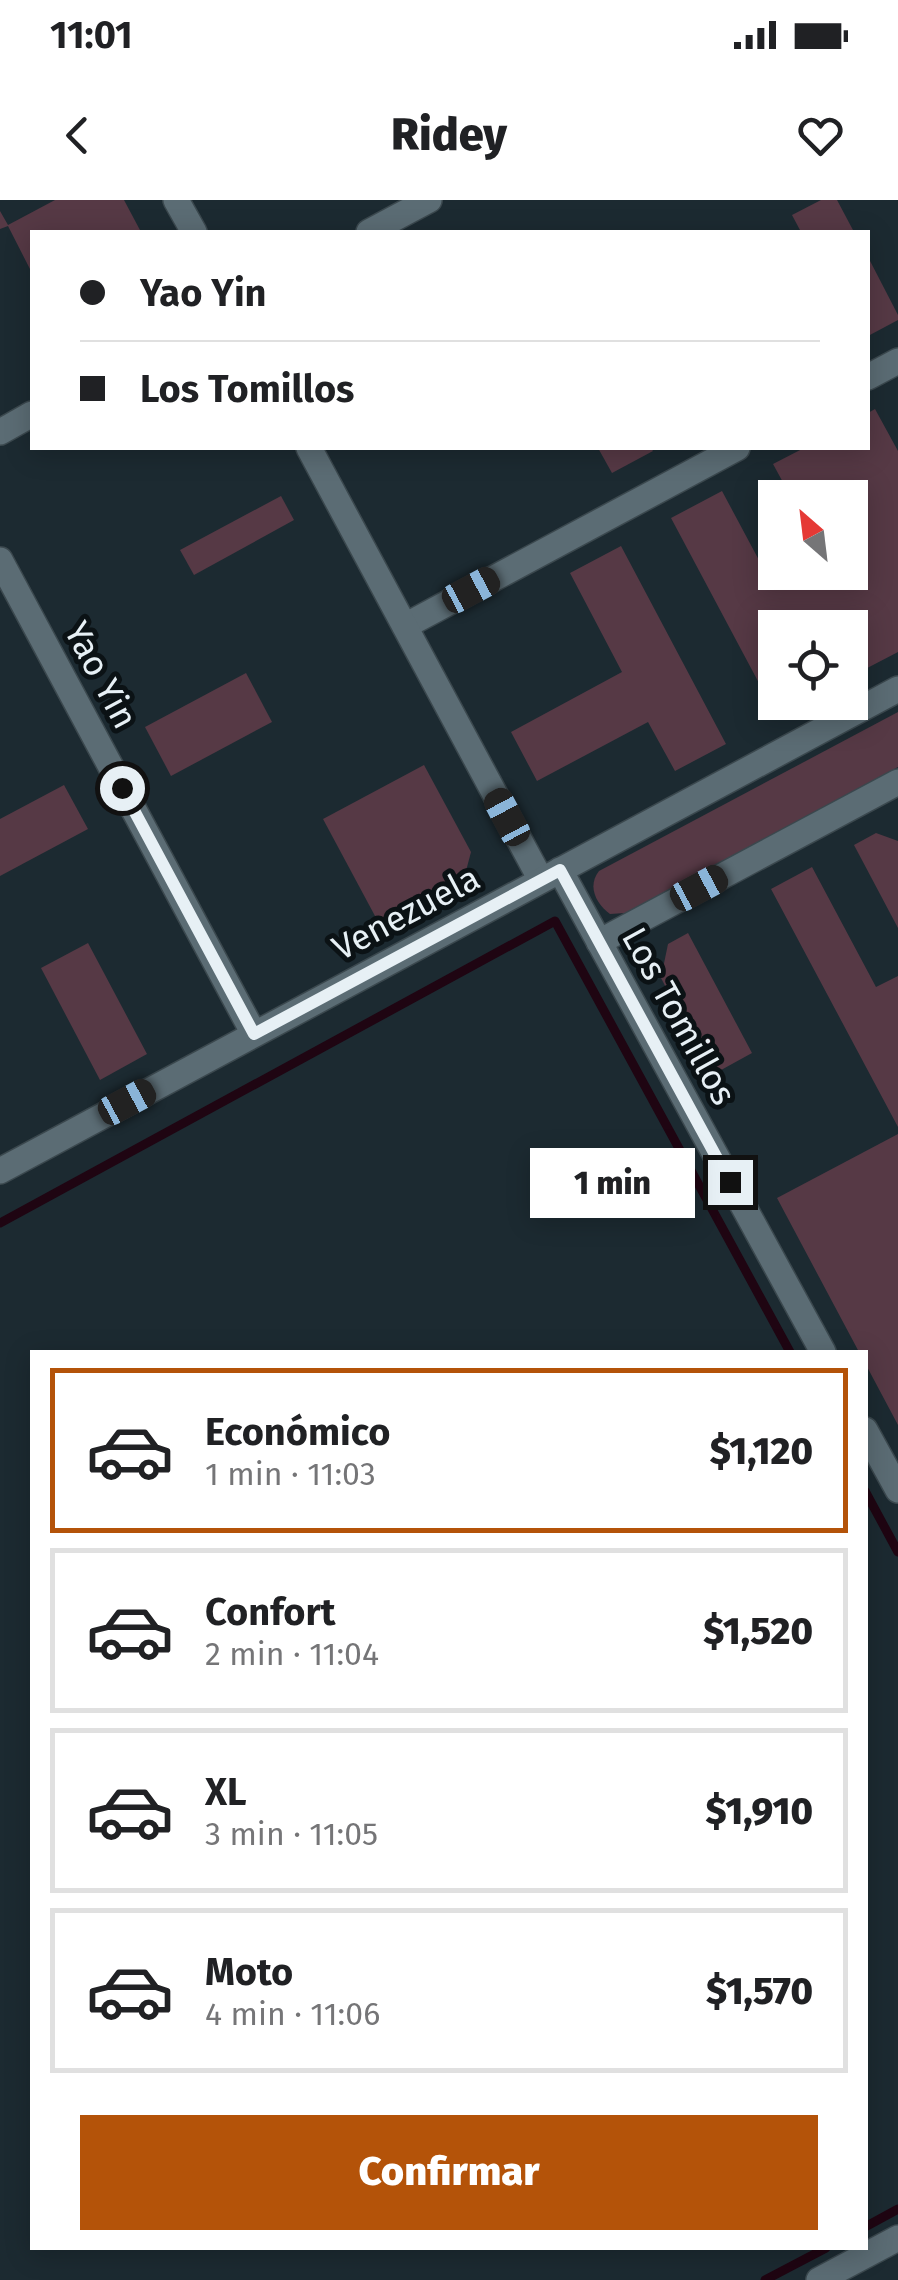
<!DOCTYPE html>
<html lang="es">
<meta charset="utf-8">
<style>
:root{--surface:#fff;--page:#f6f6f6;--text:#202124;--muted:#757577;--line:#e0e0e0;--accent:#b45309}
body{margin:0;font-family:"Fira Sans",sans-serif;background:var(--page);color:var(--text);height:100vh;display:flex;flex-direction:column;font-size:38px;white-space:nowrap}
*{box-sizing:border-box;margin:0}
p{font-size:32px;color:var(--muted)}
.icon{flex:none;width:55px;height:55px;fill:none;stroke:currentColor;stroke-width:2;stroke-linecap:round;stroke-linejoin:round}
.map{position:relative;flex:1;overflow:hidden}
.panel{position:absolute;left:30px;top:1150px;width:838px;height:900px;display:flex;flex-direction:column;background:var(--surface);border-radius:0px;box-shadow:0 5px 25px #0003}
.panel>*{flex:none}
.top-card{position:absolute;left:30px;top:30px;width:840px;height:220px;border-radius:0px;box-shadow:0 5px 25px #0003;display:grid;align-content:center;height:220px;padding:0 50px;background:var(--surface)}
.needle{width:65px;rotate:332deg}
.fabs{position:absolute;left:758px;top:280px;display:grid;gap:20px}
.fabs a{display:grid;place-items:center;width:110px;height:110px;border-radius:0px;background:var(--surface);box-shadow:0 5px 25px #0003;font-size:50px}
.end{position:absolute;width:45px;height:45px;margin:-22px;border:12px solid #e7f0f5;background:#111;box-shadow:0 0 0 5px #111}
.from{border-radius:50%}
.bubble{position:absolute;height:70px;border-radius:0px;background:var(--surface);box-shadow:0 5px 25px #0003;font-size:32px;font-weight:800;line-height:70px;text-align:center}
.car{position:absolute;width:30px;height:60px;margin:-30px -15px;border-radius:12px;box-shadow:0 0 8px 2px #0007;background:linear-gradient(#222 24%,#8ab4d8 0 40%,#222 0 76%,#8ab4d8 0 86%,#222 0)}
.top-card b{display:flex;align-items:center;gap:35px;height:95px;font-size:38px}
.top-card b+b{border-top:2px solid var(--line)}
.top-card i{width:25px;height:25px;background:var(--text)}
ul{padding:18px 0 0;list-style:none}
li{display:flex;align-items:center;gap:30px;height:165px;margin:0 20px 15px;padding:0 30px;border:5px solid var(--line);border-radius:0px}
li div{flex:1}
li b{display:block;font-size:38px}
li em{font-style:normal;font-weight:800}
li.current{border-color:var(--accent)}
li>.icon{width:90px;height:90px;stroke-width:1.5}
.primary-button{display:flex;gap:20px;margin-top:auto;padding:20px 50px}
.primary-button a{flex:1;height:115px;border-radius:0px;background:var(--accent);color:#fff;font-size:40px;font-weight:800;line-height:115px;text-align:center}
.status{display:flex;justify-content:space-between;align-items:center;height:70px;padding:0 50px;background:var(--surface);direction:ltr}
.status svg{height:28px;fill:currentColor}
header{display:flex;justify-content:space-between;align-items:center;height:130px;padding:0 50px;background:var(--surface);font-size:45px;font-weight:800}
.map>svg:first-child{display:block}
.green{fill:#563945}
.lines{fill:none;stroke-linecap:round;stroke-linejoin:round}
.stream{stroke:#1f0512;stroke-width:9}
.street-casing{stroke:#3b484e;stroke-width:28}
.secondary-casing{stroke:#3b484e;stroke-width:28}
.street{stroke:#5b6c74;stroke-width:25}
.secondary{stroke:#5b6c74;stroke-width:25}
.route{stroke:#e7f0f5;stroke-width:12}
.labels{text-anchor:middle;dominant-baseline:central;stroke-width:10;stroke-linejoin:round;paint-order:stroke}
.street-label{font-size:35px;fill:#e7f0f5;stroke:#0b1215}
</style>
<div class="status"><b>11:01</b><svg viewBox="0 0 49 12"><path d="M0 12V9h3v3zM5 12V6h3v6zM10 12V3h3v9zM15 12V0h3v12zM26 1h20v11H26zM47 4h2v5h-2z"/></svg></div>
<header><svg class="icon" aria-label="back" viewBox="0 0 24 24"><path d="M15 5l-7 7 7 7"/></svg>Ridey<svg class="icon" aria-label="heart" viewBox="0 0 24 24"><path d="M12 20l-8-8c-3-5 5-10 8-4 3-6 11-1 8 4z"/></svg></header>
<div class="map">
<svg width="898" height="2080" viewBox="0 0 898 2080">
<rect width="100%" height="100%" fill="#1c2a31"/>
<!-- green -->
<g class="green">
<path d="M55,0H124L141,32H32V73L8,26L0,29V11L8,25Z"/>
<path d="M821,0H837L854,32H801L792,15Z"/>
<path d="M868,57L898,115V120L868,136Z"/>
<path d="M875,209L898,251V452L850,477V428H775V502L803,503L777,517L671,318L722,291L775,390L808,373L850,372V298L791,297L773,264L804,248H868V213Z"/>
<path d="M598,248H651L653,251L612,273Z"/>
<path d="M281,296L294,320L194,375L180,350Z"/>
<path d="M621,346L726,544L675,571L648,522L537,581L511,532L622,472L570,373Z"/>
<path d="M246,473L272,522L171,576L145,527Z"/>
<path d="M898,512V567L625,713L610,714C596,704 587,686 599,671Z"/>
<path d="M424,565L471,652L462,686L382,729L323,619Z"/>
<path d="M64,585L88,629L0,676V619Z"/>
<path d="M876,633L898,641V728L854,645Z"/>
<path d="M812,667L876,787L898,776V927L771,689Z"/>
<path d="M688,733L752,853L712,875L661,778L668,744Z"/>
<path d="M88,743L147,854L100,880L41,768Z"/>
<path d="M898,934V1225L865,1163V1152H859L777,998Z"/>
</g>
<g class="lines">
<!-- stream -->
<g class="stream">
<path d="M0,1023L555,721L790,1152"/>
<path d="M865,1291L898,1352"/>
<path d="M865,2027L898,2009"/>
<path d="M765,2080L826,2048"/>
</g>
<defs>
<g id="street">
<path d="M369,32L429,0"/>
<path d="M868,177L898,161"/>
<path d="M0,232L32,214"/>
<path d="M0,360L254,834"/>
<path d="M405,426L737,248"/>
<path d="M560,670L823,1152"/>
<path d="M599,742L898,582"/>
<path d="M865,1230L898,1290"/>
</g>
<g id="secondary">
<path d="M176,0L194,32"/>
<path d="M309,248L541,680"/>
<path d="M0,971L898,489"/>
<path d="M819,2080L898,2038"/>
</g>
</defs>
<!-- street casing -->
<use href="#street" class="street-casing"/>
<!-- secondary casing -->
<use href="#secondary" class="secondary-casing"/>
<!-- street -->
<use href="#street" class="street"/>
<!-- secondary -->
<use href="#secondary" class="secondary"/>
</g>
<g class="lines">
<!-- route -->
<path class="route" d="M122,588L254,834L560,670L730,982"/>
</g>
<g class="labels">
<!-- street labels -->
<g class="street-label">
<text transform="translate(101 475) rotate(62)">Yao Yin</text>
<text transform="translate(406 713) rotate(-28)">Venezuela</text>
<text transform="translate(679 816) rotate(61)">Los Tomillos</text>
</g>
</g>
</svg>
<div class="fabs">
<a><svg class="needle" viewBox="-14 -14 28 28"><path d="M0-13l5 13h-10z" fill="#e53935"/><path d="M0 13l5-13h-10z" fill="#757577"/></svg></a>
<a><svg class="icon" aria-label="locate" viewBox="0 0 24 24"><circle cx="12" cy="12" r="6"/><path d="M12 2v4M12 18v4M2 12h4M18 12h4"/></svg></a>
</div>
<i class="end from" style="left:122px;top:588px"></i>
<i class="end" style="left:730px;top:982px"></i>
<div class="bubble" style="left:530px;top:948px;width:165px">1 min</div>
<i class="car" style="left:471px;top:390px;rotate:62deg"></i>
<i class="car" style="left:507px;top:617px;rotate:332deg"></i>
<i class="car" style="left:699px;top:688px;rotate:62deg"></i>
<i class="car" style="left:127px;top:902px;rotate:62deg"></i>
<div class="top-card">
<b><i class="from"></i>Yao Yin</b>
<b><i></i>Los Tomillos</b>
</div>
<section class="panel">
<ul>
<li class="current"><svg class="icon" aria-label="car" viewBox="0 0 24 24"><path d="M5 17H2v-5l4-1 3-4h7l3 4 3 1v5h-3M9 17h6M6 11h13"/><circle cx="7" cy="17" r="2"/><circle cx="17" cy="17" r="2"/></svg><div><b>Económico</b><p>1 min · 11:03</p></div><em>$1,120</em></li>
<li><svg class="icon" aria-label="car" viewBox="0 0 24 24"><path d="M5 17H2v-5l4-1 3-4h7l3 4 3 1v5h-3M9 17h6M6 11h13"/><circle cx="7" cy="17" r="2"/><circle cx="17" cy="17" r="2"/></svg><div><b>Confort</b><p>2 min · 11:04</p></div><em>$1,520</em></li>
<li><svg class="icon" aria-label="car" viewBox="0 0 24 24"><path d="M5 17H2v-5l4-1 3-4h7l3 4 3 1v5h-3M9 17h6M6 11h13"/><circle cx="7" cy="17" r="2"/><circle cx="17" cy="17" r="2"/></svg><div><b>XL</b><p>3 min · 11:05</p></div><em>$1,910</em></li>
<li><svg class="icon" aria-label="car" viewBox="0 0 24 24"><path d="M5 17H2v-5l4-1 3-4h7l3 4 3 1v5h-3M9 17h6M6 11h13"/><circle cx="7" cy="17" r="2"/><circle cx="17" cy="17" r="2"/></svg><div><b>Moto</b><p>4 min · 11:06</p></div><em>$1,570</em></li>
</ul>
<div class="primary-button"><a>Confirmar</a></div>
</section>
</div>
